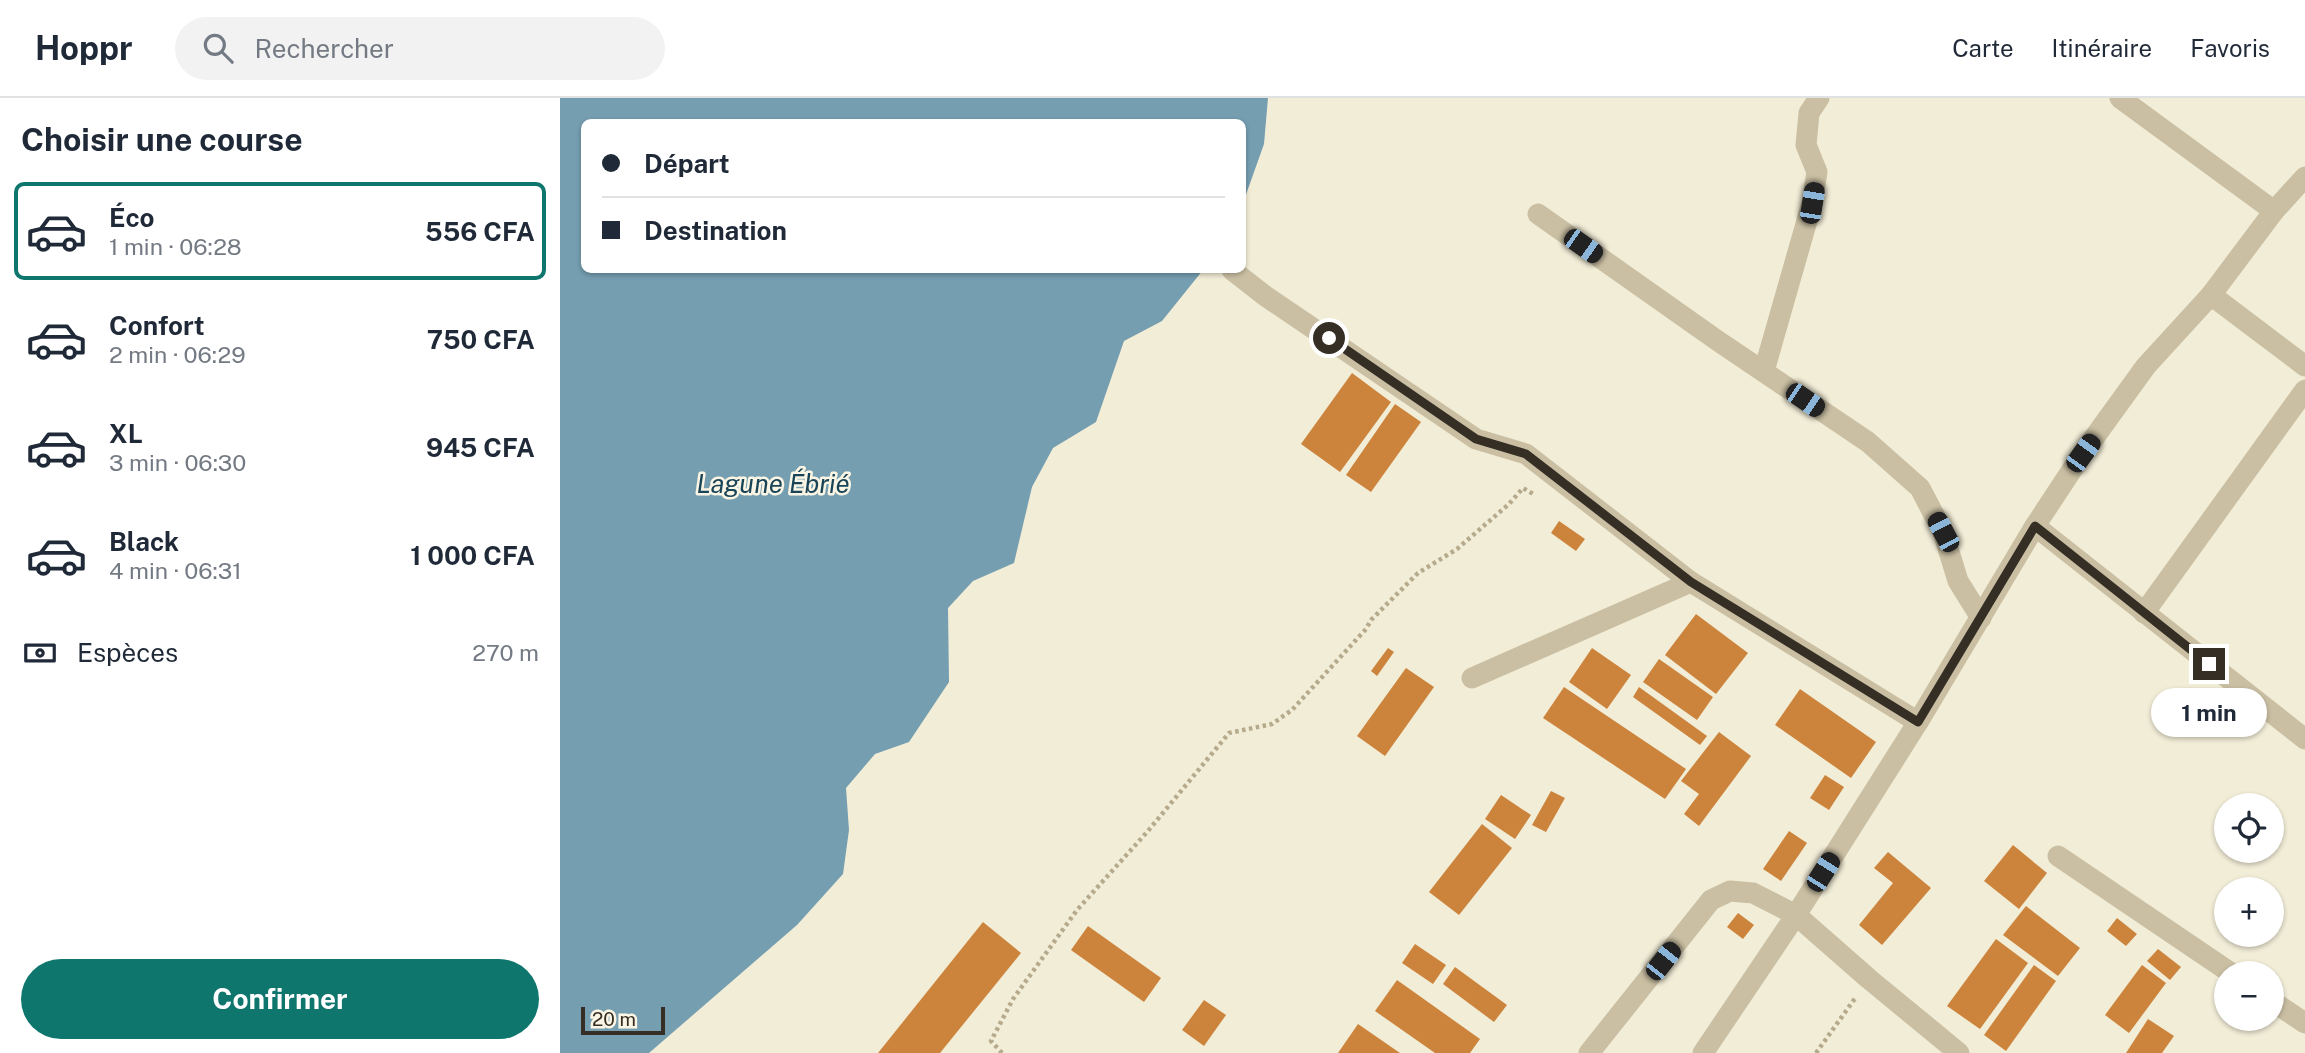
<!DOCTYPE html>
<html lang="fr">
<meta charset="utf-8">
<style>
:root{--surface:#fff;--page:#f2f2f3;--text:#1f2937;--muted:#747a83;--line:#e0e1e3;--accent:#0f766e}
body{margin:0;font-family:"Public Sans",sans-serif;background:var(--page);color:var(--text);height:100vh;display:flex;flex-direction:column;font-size:26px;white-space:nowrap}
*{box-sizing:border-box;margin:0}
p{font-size:23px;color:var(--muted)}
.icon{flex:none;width:38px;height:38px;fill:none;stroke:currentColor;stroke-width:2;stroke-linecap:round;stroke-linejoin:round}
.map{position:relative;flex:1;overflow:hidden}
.details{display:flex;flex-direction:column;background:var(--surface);width:560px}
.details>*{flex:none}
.guide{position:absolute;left:21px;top:21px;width:665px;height:154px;border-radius:10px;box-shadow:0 2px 5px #0004;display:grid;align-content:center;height:154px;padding:0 21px;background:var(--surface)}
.buttons{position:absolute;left:1654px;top:695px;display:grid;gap:14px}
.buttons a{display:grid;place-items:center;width:70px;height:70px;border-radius:50%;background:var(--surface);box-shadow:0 2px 5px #0004;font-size:35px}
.scale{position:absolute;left:21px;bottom:18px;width:84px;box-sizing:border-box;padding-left:7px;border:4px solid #352e25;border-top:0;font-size:19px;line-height:24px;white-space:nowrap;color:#352e25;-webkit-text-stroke:5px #faf5e4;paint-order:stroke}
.end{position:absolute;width:32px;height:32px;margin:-16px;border:9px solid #352e25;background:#fff;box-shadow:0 0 0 4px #fff}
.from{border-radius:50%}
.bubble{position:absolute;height:49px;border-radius:24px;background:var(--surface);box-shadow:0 2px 5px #0004;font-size:23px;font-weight:700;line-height:49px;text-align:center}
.car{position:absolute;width:21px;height:42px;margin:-21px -10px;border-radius:9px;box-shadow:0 0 5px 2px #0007;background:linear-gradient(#222 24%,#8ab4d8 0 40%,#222 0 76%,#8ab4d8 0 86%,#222 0)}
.guide b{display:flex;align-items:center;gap:24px;height:66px;font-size:26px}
.guide b+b{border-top:2px solid var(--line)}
.guide i{width:18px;height:18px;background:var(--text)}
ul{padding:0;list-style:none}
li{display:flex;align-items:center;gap:21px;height:98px;margin:0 14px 10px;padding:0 7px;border:4px solid transparent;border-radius:10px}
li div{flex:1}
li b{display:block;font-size:26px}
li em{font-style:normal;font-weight:700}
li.selected{border-color:var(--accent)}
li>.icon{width:63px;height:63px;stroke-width:1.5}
h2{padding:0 21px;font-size:32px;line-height:84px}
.pay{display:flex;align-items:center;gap:18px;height:77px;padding:0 21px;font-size:26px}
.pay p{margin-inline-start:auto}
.primary-button{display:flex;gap:14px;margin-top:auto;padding:14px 21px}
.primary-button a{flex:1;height:80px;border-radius:42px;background:var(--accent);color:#fff;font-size:28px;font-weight:700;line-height:80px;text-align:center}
header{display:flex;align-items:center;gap:42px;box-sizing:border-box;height:98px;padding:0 35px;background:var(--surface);border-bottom:2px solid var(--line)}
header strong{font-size:33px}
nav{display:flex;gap:38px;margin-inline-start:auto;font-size:24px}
.search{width:490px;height:63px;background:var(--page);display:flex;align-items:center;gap:18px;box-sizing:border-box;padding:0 24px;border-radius:38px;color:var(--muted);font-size:26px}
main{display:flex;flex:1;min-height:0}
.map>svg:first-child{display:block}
.water{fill:#759eb0}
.building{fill:#cc843c}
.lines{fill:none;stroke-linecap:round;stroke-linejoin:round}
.path{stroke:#b6aa8d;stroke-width:4.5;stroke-dasharray:3.5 3.5;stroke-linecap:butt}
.street{stroke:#cabfa3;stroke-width:21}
.route{stroke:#352e25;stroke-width:9}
.labels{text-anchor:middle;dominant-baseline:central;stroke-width:5;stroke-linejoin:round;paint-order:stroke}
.water-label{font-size:26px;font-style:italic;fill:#194458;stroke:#faf5e4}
</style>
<header>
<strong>Hoppr</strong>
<div class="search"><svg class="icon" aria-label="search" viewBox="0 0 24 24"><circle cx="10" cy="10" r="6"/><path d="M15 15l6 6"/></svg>Rechercher</div>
<nav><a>Carte</a><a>Itinéraire</a><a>Favoris</a></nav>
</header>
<main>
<section class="details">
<h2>Choisir une course</h2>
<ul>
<li class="selected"><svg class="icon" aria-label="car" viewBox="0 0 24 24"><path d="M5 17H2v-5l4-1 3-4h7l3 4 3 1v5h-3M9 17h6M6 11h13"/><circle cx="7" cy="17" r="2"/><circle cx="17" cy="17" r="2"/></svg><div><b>Éco</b><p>1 min · 06:28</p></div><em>556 CFA</em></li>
<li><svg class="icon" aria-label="car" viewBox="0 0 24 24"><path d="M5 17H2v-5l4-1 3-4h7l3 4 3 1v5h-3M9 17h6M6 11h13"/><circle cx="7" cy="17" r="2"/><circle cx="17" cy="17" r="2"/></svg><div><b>Confort</b><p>2 min · 06:29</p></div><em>750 CFA</em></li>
<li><svg class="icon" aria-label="car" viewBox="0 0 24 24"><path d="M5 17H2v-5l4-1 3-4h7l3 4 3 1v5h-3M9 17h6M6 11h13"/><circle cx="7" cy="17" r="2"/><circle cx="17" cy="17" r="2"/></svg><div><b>XL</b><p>3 min · 06:30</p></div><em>945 CFA</em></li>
<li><svg class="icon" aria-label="car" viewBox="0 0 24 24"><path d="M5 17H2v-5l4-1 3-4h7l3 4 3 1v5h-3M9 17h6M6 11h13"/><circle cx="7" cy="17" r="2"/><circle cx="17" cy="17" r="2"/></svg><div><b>Black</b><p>4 min · 06:31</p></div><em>1 000 CFA</em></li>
</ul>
<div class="pay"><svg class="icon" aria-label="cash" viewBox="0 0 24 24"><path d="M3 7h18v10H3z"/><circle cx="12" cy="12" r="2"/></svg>Espèces<p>270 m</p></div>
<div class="primary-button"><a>Confirmer</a></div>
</section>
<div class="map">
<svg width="1745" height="955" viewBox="0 0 1745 955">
<rect width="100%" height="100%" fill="#f2edd7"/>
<!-- water -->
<path class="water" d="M0,0H708L704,46L683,105L682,24H24V172H643L602,223L564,243L536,324L493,350L472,389L454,465L413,483L388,510L389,584L349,644L315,656L286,690L289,732L283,776L237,827L89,955H0Z"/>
<!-- building -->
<g class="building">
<path d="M792,275L831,304L780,374L741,346Z"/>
<path d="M835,306L861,324L811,394L786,377Z"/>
<path d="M999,423L1025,441L1016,453L991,435Z"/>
<path d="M1136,516L1188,555L1156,596L1105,557Z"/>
<path d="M828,550L834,554L817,578L811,573Z"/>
<path d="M1032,550L1071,577L1047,611L1009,584Z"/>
<path d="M1099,561L1153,599L1137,622L1083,584Z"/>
<path d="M846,570L874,589L825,658L797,638Z"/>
<path d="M1004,589L1126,671L1105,701L983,620Z"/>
<path d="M1079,589L1147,638L1140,647L1073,599Z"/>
<path d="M1240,591L1316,644L1291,680L1215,627Z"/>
<path d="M1159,634L1191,658L1139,728L1124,716L1139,696L1121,683Z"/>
<path d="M1265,677L1284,689L1269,712L1250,700Z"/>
<path d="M991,693L1005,700L986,734L972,727Z"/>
<path d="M941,697L971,717L955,741L925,721Z"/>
<path d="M922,726L952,750L899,817L869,794Z"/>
<path d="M1229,733L1247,745L1221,783L1203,771Z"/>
<path d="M1453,747L1487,775L1459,811L1424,783Z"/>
<path d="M1328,754L1371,790L1322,847L1299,827L1333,785L1314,770Z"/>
<path d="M1466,808L1520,850L1498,878L1443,837Z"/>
<path d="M1178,815L1194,827L1183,841L1167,829Z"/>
<path d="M1557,820L1577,836L1566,848L1547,833Z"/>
<path d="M423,824L461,855L380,955H318Z"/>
<path d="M528,828L601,880L584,904L511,852Z"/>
<path d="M1436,841L1468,865L1420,931L1387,908Z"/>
<path d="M855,846L886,867L873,886L842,865Z"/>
<path d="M1598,851L1621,869L1610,882L1587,863Z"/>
<path d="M1474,867L1496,883L1446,953L1424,937Z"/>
<path d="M1582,867L1606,885L1569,935L1545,917Z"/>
<path d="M895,869L947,907L934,924L883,886Z"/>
<path d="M837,882L920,941L910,955H875L815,913Z"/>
<path d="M644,902L666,917L644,948L622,932Z"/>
<path d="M1588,921L1614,938L1602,955H1566Z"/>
<path d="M798,926L840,955H778Z"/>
</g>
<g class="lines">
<!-- path -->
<g class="path">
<path d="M442,955L431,943L453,901L517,812L588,733L669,635L712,626L732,612L806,531L811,522L858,475L897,451L949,406L963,390L975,397"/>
<path d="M1256,955L1296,899"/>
</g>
<!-- street -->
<g class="street">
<path d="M1560,0L1714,113"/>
<path d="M978,116L1158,243L1308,344L1360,390L1383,434L1398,483L1421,520"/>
<path d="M672,172L704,197L916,341L966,356L1131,484L1358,624"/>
<path d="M1651,197L1745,268"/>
<path d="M1204,273L1252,105L1257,74L1246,47L1249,15L1259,0"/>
<path d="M1475,428L1745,641"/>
<path d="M1584,515L1745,292"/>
<path d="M912,580L1131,484"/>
<path d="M1498,758L1671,875"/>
<path d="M1712,903L1745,925"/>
<path d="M1029,955L1151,802L1170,793L1193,795L1236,817L1309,881L1399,955"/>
<path d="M1143,955L1236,817L1358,624L1475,428L1523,355L1586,268L1651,197L1714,113L1745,79"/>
</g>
</g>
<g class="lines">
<!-- route -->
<path class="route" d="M769,240L916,341L966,356L1131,484L1358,624L1475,428L1649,566"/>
</g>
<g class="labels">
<!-- water labels -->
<g class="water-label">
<text x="213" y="385">Lagune Ébrié</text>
</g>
</g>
</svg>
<div class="buttons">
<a><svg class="icon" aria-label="locate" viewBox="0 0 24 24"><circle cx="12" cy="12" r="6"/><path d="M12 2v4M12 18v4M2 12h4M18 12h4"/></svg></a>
<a>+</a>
<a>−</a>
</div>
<div class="scale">20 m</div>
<i class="end from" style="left:769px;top:240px"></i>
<i class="end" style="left:1649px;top:566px"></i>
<div class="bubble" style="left:1591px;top:590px;width:116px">1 min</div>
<i class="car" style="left:1252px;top:105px;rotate:9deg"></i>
<i class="car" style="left:1023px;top:148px;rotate:125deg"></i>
<i class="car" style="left:1245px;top:302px;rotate:124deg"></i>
<i class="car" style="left:1523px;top:355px;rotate:36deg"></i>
<i class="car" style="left:1383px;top:434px;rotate:332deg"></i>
<i class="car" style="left:1263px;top:774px;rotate:32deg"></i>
<i class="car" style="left:1103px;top:863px;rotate:38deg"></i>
<div class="guide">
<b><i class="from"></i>Départ</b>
<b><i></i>Destination</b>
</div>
</div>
</main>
